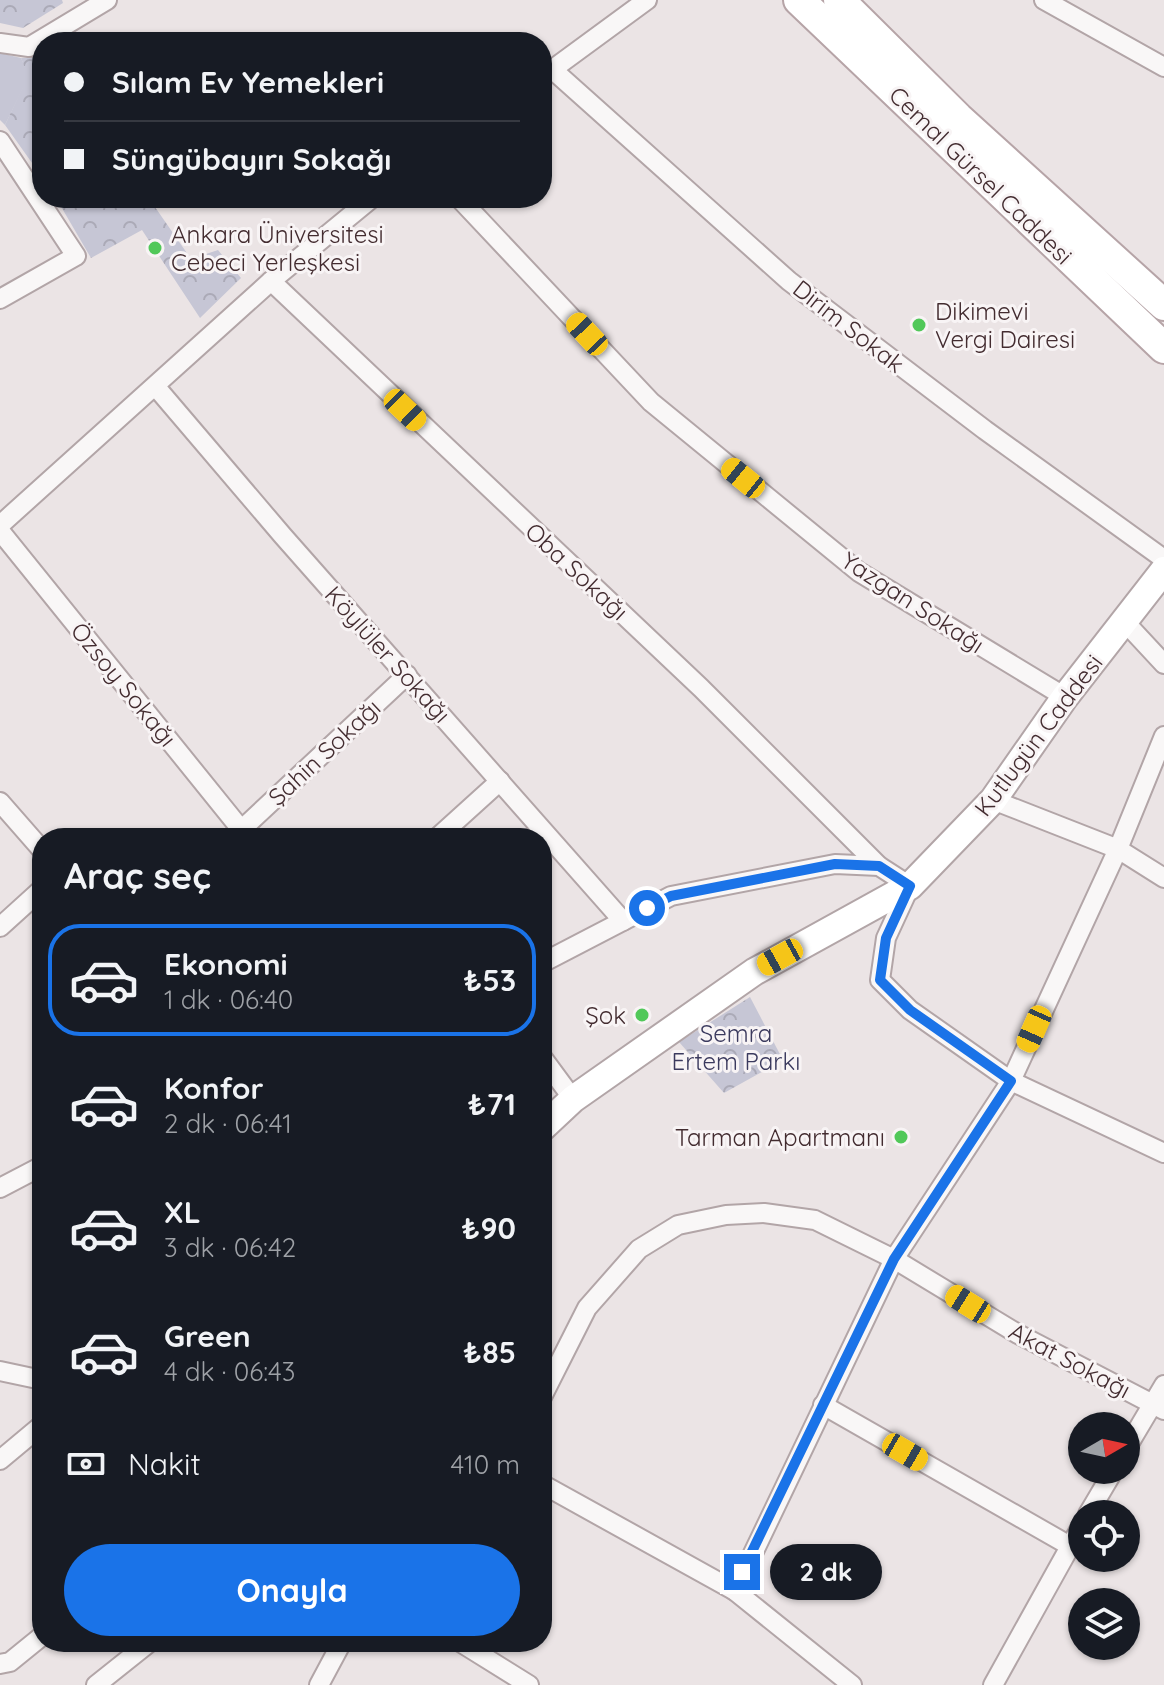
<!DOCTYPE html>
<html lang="tr">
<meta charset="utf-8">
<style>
:root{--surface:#171b24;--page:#20242c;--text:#f1f3f6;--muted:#9ea1a6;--line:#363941;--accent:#1a73e8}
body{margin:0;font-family:Quicksand,sans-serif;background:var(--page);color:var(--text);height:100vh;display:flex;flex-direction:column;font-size:30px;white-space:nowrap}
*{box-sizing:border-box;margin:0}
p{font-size:26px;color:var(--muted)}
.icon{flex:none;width:44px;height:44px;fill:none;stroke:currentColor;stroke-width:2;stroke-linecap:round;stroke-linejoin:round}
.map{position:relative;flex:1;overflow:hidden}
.details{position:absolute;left:32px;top:828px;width:520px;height:824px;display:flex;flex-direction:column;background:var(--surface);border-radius:32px;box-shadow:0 2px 6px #0004}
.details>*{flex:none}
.guide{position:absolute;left:32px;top:32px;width:520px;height:176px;border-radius:32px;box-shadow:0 2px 6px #0004;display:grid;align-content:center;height:176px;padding:0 32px;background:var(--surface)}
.needle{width:52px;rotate:81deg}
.fabs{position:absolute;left:1068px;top:1412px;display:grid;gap:16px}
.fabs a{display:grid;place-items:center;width:72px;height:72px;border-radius:50%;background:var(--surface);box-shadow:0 2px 6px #0004;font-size:40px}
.end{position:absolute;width:36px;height:36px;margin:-18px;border:10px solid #1a73e8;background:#fff;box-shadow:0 0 0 4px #fff}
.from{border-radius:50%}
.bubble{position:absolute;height:56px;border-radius:28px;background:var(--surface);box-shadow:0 2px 6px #0004;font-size:26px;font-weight:800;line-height:56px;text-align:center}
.car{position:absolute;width:24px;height:48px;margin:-24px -12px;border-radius:10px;box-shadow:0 0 6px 2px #0007;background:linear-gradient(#f5c518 24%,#345 0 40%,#f5c518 0 76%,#345 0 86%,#f5c518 0)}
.guide b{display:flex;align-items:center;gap:28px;height:76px;font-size:30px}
.guide b+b{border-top:2px solid var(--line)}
.guide i{width:20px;height:20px;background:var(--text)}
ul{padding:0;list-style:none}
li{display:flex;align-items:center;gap:24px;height:112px;margin:0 16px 12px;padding:0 16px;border:4px solid transparent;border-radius:32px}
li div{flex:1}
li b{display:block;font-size:30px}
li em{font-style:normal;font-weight:800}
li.selected{border-color:var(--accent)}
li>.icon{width:72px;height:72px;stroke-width:1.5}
h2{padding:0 32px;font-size:36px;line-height:96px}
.pay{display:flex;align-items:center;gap:20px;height:88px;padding:0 32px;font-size:30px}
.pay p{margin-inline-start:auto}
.button{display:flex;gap:16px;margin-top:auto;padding:16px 32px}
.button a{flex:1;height:92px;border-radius:48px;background:var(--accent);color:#fff;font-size:32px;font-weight:800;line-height:92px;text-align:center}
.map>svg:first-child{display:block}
.grass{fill:#c6c6d5}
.forest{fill:url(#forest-crowns)}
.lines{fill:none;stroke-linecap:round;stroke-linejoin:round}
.street-casing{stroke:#b2a5a7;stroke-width:22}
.secondary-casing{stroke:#b2a5a7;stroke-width:30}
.primary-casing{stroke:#b6a4a7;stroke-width:34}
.street{stroke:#f9f7f7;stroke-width:18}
.secondary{stroke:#fff;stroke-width:26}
.primary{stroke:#fff;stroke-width:30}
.route{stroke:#1a73e8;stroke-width:10}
.poi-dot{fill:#51c859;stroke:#f8f4f5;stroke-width:3}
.labels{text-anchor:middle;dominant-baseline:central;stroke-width:6;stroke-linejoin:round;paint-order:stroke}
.street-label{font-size:24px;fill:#432c30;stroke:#f8f4f5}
.poi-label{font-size:24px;fill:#432c30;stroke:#f8f4f5;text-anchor:start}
.park-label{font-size:24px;fill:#3b3a5e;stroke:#f8f4f5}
</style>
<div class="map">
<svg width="1164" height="1685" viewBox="0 0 1164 1685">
<defs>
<pattern id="forest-crowns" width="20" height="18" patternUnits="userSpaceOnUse" patternTransform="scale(2)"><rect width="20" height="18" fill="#c6c6d5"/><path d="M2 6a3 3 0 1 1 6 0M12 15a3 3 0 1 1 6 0" fill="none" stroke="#abaab7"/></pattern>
</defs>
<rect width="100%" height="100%" fill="#ebe4e5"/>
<!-- grass -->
<path class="grass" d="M0,53L21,58L29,76L5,125L0,120Z"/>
<!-- forest -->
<g class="forest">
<path d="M0,0H62L63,3L23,28L0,23Z"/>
<path d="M42,57V177L5,125L28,76L21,58Z"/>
<path d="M56,198H166L155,207L191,259L218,250L241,278L200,318L142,230L91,258Z"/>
<path d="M750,997L783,1060L724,1093L679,1042Z"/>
</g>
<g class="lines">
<defs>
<g id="street">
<path d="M1044,0L1164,67"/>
<path d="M0,43L29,47L107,0"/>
<path d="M553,70L789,281L985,430L1164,559"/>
<path d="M542,77L647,0"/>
<path d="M0,141L76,256L0,299"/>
<path d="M459,198L651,402L859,572L1065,697"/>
<path d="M271,281L701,688L879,866"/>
<path d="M156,387L283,536L623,921"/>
<path d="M0,525L271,281L372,198"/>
<path d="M0,531L248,838"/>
<path d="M1124,621L1164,664"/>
<path d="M993,800L1118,849L1164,878"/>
<path d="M0,802L42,850"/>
<path d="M241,830L407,675"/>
<path d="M437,838L500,781"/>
<path d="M0,927L42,889"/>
<path d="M542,963L671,896L835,864L879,866L910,886L886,938L880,980L910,1010L1011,1081L1164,1153"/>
<path d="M542,1057L573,1099"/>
<path d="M0,1188L42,1166"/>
<path d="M0,1371L42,1380"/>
<path d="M542,1397L587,1308L639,1249L678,1225L726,1215L764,1213L815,1220L894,1259L1018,1334L1164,1410"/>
<path d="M823,1405L1070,1546"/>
<path d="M1126,1449L1164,1385"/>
<path d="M0,1460L42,1425"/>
<path d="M542,1484L735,1591L852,1685"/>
<path d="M1088,1514L1114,1470"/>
<path d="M735,1591L894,1259L1011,1081L1118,849L1164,736"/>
<path d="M460,1642L529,1685"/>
<path d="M0,1664L10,1662L42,1636"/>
<path d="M96,1685L150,1642"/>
<path d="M319,1685L342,1642"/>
<path d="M993,1685L1082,1525"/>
</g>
<path id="secondary" d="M542,1128L573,1099L754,972L910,886L993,800L1065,697L1164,570"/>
<g id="primary">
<path d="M799,0L1164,348"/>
<path d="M839,0L958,118L1164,305"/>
</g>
</defs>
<!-- street casing -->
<use href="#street" class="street-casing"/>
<!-- secondary casing -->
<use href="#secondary" class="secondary-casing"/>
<!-- primary casing -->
<use href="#primary" class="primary-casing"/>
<!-- street -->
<use href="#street" class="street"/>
<!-- secondary -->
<use href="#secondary" class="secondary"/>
<!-- primary -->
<use href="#primary" class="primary"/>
</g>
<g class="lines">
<!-- route -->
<path class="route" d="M647,908L671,896L835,864L879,866L910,886L886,938L880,980L910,1010L1011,1081L894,1259L742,1572"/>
</g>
<!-- markers -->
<g class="poi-dot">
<circle cx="155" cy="248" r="8"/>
<circle cx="919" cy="325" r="8"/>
<circle cx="642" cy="1015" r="8"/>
<circle cx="901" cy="1137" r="8"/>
</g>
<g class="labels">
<!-- street labels -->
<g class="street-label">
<text transform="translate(981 175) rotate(44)">Cemal Gürsel Caddesi</text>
<text transform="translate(849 326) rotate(38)">Dirim Sokak</text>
<text transform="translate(577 571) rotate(43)">Oba Sokağı</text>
<text transform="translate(913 602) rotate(33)">Yazgan Sokağı</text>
<text transform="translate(388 654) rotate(48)">Köylüler Sokağı</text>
<text transform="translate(124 684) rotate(51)">Özsoy Sokağı</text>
<text transform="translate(1038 735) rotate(-53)">Kutlugün Caddesi</text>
<text transform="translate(324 752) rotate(-43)">Şahin Sokağı</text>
<text transform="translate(1070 1360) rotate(28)">Akat Sokağı</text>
</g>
<!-- poi labels -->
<g class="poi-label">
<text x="171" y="234">Ankara Üniversitesi<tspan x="171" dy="28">Cebeci Yerleşkesi</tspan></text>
<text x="935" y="311">Dikimevi<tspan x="935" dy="28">Vergi Dairesi</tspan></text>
<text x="626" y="1015" text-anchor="end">Şok</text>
<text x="885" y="1137" text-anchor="end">Tarman Apartmanı</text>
</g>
<!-- park labels -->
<g class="park-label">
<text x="736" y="1033">Semra<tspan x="736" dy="28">Ertem Parkı</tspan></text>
</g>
</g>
</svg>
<div class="fabs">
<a><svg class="needle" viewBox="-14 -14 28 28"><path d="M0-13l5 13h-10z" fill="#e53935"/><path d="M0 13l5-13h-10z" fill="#9ea1a6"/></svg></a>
<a><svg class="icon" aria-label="locate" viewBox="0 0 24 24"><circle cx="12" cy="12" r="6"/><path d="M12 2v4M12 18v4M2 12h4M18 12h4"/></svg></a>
<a><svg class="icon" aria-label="layers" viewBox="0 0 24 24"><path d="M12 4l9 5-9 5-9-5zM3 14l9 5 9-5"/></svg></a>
</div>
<i class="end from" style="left:647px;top:908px"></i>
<i class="end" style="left:742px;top:1572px"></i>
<div class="bubble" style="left:770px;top:1544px;width:112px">2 dk</div>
<i class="car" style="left:587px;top:334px;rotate:317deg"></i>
<i class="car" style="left:405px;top:410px;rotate:134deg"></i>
<i class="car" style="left:743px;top:478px;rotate:309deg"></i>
<i class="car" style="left:780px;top:957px;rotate:241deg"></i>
<i class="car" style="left:1034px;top:1029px;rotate:204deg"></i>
<i class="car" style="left:968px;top:1304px;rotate:302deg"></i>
<i class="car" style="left:905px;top:1452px;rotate:120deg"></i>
<div class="guide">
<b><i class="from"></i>Sılam Ev Yemekleri</b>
<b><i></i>Süngübayırı Sokağı</b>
</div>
<section class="details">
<h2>Araç seç</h2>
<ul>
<li class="selected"><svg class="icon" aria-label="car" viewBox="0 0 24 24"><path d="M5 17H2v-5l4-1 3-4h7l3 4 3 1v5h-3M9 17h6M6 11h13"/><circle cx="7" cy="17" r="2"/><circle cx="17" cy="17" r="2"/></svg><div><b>Ekonomi</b><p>1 dk · 06:40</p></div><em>₺53</em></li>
<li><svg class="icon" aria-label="car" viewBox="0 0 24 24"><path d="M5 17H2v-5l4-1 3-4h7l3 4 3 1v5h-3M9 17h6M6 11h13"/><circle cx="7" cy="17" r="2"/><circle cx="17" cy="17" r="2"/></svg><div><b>Konfor</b><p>2 dk · 06:41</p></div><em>₺71</em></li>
<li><svg class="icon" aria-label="car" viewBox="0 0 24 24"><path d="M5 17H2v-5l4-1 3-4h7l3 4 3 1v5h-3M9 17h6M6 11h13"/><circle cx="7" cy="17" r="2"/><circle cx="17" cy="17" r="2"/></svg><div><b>XL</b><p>3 dk · 06:42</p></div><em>₺90</em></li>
<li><svg class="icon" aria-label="car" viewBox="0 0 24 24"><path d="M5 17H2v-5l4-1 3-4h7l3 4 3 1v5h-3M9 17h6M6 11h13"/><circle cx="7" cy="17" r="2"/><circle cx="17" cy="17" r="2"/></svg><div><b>Green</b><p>4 dk · 06:43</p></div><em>₺85</em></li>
</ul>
<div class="pay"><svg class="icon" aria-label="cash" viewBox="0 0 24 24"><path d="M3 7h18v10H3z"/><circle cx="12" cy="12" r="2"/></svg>Nakit<p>410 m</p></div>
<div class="button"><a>Onayla</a></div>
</section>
</div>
